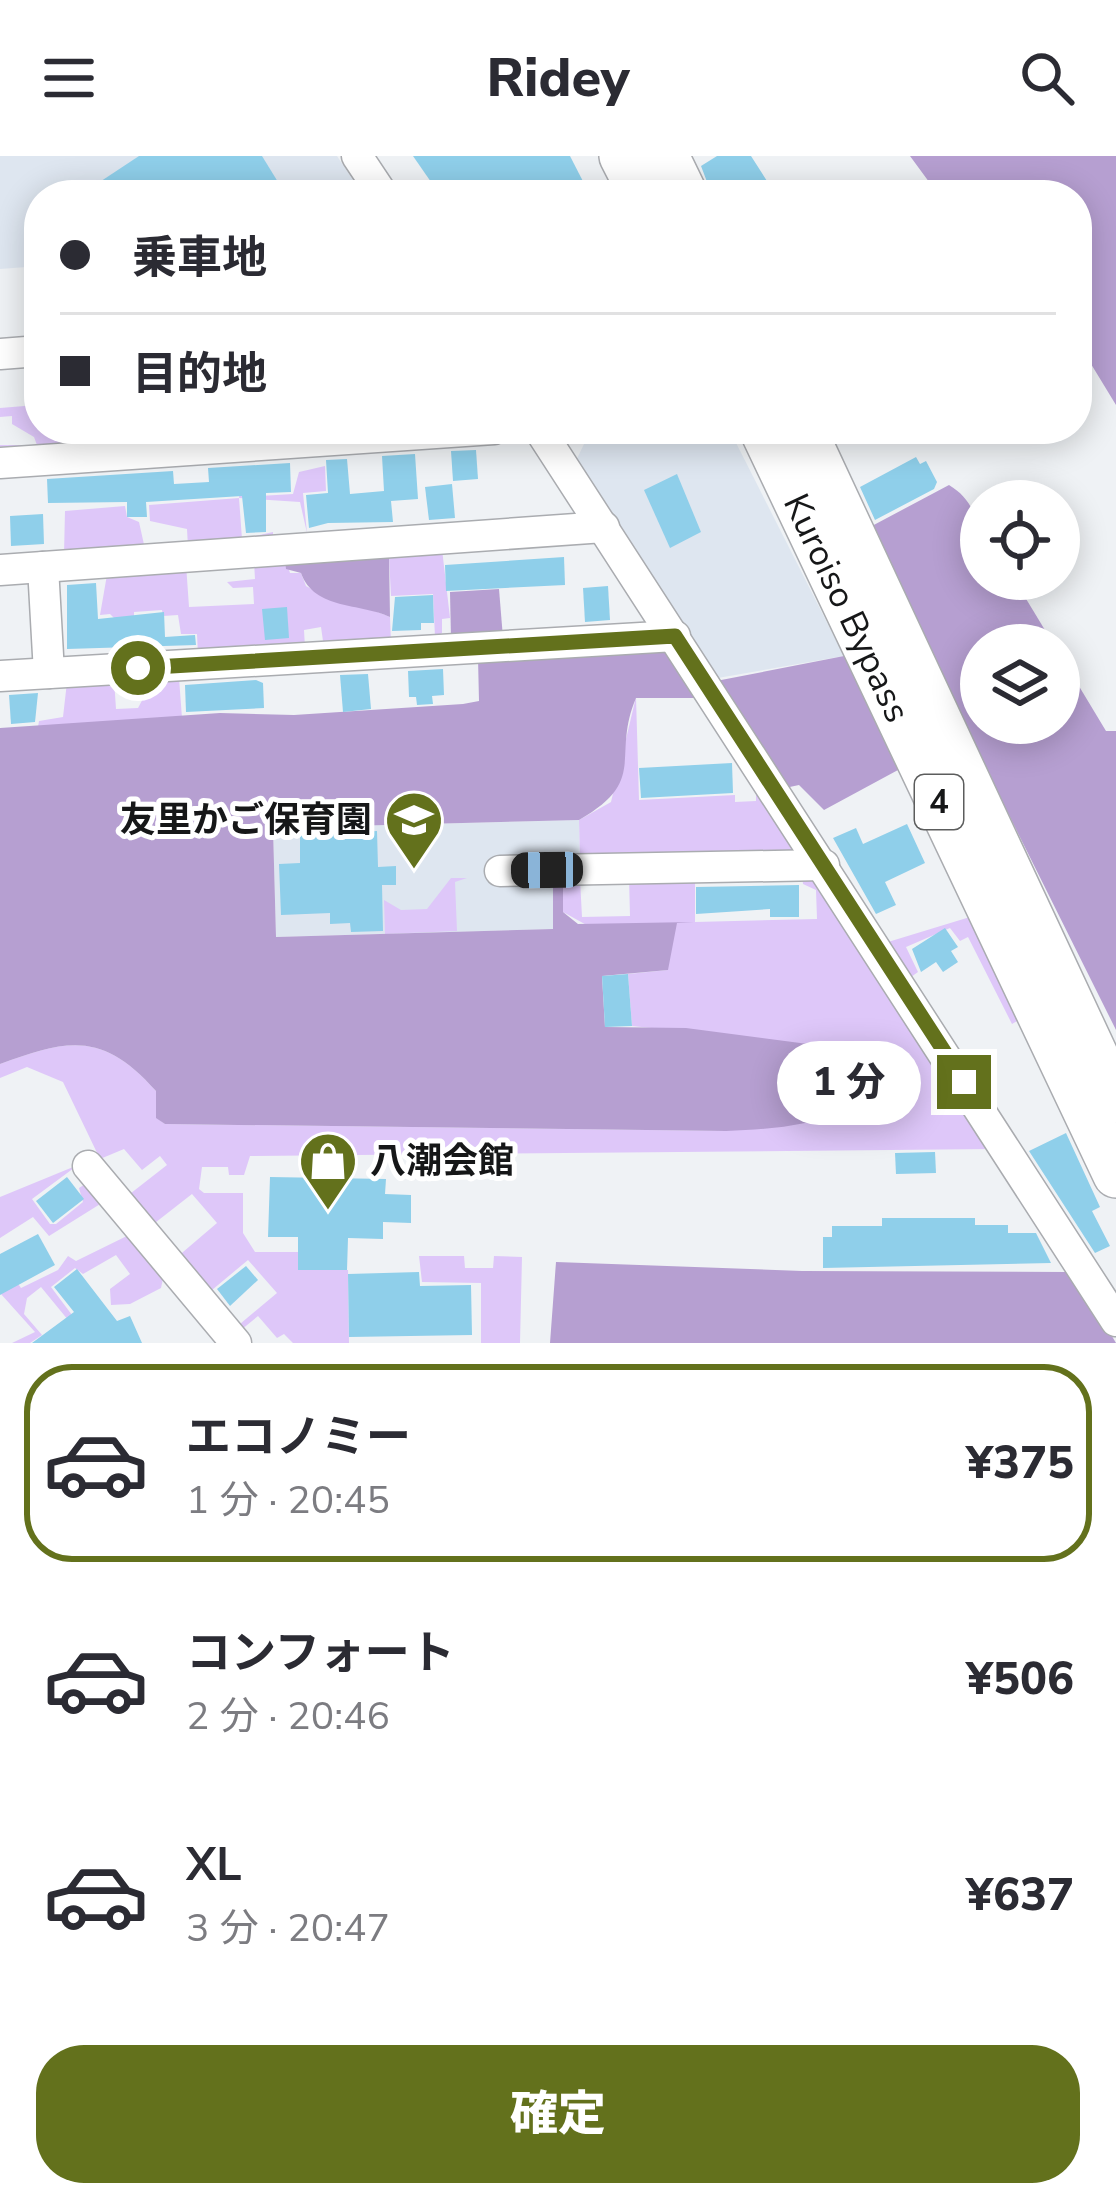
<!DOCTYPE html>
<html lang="ja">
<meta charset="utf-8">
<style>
:root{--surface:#fff;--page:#f2f2f3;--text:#2b2b33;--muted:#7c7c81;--line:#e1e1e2;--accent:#63711c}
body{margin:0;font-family:"Nunito Sans","Noto Sans JP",sans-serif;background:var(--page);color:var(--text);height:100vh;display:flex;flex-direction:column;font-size:45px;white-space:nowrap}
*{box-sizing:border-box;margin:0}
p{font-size:39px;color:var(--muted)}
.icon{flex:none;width:66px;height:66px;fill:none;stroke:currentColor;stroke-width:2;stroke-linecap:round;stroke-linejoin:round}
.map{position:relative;height:1187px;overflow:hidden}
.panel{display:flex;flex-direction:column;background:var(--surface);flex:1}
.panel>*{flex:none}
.banner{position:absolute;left:24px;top:24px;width:1068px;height:264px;border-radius:48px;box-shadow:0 6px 30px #0003;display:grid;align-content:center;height:264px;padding:0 36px;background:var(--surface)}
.controls{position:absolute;left:960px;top:324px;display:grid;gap:24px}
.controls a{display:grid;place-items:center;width:120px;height:120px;border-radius:50%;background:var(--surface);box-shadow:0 6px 30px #0003;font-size:60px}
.end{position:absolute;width:54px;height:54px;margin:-27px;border:15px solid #63711c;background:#fff;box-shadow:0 0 0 6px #fff}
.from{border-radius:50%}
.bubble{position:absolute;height:84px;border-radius:42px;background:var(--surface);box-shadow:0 6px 30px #0003;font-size:39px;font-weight:800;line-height:84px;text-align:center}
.car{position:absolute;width:36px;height:72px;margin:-36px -18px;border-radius:15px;box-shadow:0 0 9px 3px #0007;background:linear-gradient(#222 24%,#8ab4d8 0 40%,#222 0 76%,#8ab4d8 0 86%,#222 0)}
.banner b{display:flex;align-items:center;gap:42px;height:114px;font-size:45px}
.banner b+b{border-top:3px solid var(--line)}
.banner i{width:30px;height:30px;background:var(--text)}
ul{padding:21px 0 0;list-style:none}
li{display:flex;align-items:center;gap:36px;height:198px;margin:0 24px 18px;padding:0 12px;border:6px solid transparent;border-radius:48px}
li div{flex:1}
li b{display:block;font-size:45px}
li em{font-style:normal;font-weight:800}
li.active{border-color:var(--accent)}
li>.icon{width:108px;height:108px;stroke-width:1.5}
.button{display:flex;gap:24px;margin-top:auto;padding:24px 36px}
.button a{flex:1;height:138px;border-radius:48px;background:var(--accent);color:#fff;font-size:48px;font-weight:800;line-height:138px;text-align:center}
header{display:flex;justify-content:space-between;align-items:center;height:156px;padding:0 36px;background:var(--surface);font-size:54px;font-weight:800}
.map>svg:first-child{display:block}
.built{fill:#dee6f0}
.green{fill:#dec7f9}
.forest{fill:#b69fd1}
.building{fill:#8fcfea}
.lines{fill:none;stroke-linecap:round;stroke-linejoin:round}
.minor-casing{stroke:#aaacb0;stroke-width:33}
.highway-casing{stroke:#aaacb0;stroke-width:48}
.minor{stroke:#fff;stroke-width:30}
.highway{stroke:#fff;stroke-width:45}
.route{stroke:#63711c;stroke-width:15}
.labels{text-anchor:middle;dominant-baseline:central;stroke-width:10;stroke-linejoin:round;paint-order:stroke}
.shield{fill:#fff;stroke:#5c5d5d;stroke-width:3}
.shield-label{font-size:33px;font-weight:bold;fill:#161718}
.street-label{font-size:36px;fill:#161718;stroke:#fff}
.poi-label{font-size:36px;font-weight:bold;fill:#161718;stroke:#fff;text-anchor:end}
</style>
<header><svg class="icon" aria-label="menu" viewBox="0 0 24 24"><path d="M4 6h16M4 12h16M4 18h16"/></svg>Ridey<svg class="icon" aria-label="search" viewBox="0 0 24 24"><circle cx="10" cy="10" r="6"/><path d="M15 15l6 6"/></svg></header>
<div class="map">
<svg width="1116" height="1187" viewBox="0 0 1116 1187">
<rect width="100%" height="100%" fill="#eff2f5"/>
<!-- built -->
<g class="built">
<path d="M0,0H337L363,39H39V110L0,113Z"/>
<path d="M665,273H729L844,500L712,523L572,313L585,286Z"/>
<path d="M579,664L580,705L553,706L554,773L276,781L273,672Z"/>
</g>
<!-- green -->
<g class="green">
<path d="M34,205H39V273H165L166,285L0,297V289H37L34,281L12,268V260L0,261V252L37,249Z"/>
<path d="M325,310L326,335L303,337L307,377L300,346L239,342L242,383L273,376V386L188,391L187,373L150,365L149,349L239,342L240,331L260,340L293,338L299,316Z"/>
<path d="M125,350L127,361L139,366L145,393L64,398L65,355Z"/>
<path d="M442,393L450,462L442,463V477L435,481L433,438L391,440L389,401Z"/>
<path d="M286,404L290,417H301L306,430C333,446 364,449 390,461L391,488L324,492L321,471L304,474L305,492L198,499L197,478H181L178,459L163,460L162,454L134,456V482L110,458L100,459L108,413L186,408L189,451L254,448L253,431L233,432L227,426L255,423L254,406Z"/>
<path d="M179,522L182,562L38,571L39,565L63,561L67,526L114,523L116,553L138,552L153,524Z"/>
<path d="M636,541L639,644L735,639V646L756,645V626L798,698L580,705L579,664L611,646Z"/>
<path d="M802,718L818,721L993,993L250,1000L244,1019H229L228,1011H202L199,1033L204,1037H243V1077L255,1096H298L299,1113L348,1114L349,1187H293L284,1178L277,1182L258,1160L241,1174L234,1173L277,1137L248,1104L206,1139L176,1102L217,1067L192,1038L151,1070L126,1041L167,1009L160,1000L142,1014L124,993L100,1003L63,926L27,911L0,922V908C69,882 104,876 156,935V961L165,968L726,975L823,890L632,870L628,818L668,814L563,756V724L580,723L582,761L630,760L629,722H695V766L817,763L816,734L803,728Z"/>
<path d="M451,722H467L455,726L457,775L385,778L384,744L401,754L427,753Z"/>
<path d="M970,761L1019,864L1012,868L968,781L960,785L950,772L906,791L918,816L911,821L888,786Z"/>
<path d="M78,1009L32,1043L50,1068H56L83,1046L79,1032L90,1025L105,1045L49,1080L33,1061L0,1082V1041Z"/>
<path d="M133,1077L164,1118L161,1132L130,1148L111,1149L110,1133L130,1118L116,1099L83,1118L75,1112L51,1131L93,1187H87L41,1131L27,1142L24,1158L42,1179L30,1187H12L35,1176L1,1138L0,1102L21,1132L58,1114L68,1100L76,1105Z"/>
<path d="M419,1100H464L465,1112H493L494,1100L522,1101L520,1187H481V1127L422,1126Z"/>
</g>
<!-- forest -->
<g class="forest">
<path d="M910,0H1116V249L1077,185V39H946L932,30Z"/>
<path d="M949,329C984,350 981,387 981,423H1014L1054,489H981V567H1059V497L1106,575H1116V874L870,380V371Z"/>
<path d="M389,400L390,461C361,447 314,454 301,417L286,413L285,404Z"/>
<path d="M499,433L503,482L451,483L450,436Z"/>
<path d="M670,494L701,542H636C611,601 649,624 579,664L273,672L276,781L553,773V724H563V756L578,768L694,766L677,767L668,814L602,820L605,871L686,872L823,890L874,926L873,939C827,969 780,973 726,975L165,968L156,962V935C104,876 69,882 0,908V572L220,557L294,559L463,548L479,545L478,502Z"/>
<path d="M844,500L898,614L824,654L799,629L785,632L716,525Z"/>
<path d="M556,1106L802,1115L1067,1116L1075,1118L1116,1187H550Z"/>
</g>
<!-- building -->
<g class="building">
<path d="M139,0H262L286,39H80Z"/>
<path d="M413,0H570L590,39H440Z"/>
<path d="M717,0H751L776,39H739L732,28L712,39L701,10Z"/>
<path d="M476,294L478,323L453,325L451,295Z"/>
<path d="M415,298L418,343L391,345L393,366L328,367L309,372L306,339L328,337L326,304L347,303L350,338L384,335L382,300Z"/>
<path d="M916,301L920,308L926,305L937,326L934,333L875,364L860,331Z"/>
<path d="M290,307L291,336L266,337V376L246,377L242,340L146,346L147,361H127V346L48,347L47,323L173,315L174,328L209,326L208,312Z"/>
<path d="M677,318L701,376L670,392L644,334Z"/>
<path d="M452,328L455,362L429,364L425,331Z"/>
<path d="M43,358L44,388L11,390L10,360Z"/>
<path d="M564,401L565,429L446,435L445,409Z"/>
<path d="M96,427L98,463L164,456L165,481L195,479L196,489L67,493V429Z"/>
<path d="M608,430L610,464L585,466L583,432Z"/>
<path d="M433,439L434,467H421V474L392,475L395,441Z"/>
<path d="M287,451L289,482L265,484L262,453Z"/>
<path d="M443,513L444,539L432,540L433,548L417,549L416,541H409L408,515Z"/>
<path d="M368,518L371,553L343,556L340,519Z"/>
<path d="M256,524L263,527L264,552L186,556L185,529Z"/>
<path d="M38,537L35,566L11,568L9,539Z"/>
<path d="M732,607L733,637L641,642L639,612Z"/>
<path d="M907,668L925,707L885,726L896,749L876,758L833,682L856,672L863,688Z"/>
<path d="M377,675L378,711L396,710V729H382L383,775L351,776L350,767L330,768V757L281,759L279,708L300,707V678Z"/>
<path d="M799,729V761H770V753L696,758V731Z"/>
<path d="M945,772L958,791L951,795L958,806L943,816L936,806L921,816L912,793Z"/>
<path d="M628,818L632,870L605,871L602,820Z"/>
<path d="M1066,977L1100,1051L1092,1055L1110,1090L1095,1097L1029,995Z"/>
<path d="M935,996L936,1017L896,1018L895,997Z"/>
<path d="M67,1021L84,1043L53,1067L36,1045Z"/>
<path d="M270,1021L386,1023L385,1038L411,1039V1067L383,1066V1083L348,1082L347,1114H298V1081H268Z"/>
<path d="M882,1062H975V1069H1008V1077H1036L1051,1107L823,1112V1081H832V1070H882Z"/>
<path d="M38,1078L55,1109L0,1139V1098Z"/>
<path d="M246,1110L258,1124L230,1150L217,1133Z"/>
<path d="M77,1113L117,1165L130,1160L142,1187H32L74,1156L54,1131Z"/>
<path d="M419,1116L420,1130L471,1129L472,1179L349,1181L348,1118Z"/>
</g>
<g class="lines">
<defs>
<g id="minor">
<path d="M357,0L383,39"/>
<path d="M0,198L39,195"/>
<path d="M539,273L1116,1165"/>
<path d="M0,307L494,273"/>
<path d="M43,411L49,517"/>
<path d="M0,414L604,371"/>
<path d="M0,520L675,480"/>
<path d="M500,715L824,709"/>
<path d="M88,1010L236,1187"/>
</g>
<g id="highway">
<path d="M622,0L642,39"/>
<path d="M666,0L685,39"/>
<path id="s1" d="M762,273L1116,1019"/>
<path d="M803,273L1116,944"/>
</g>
</defs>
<!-- minor casing -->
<use href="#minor" class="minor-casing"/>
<!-- highway casing -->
<use href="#highway" class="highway-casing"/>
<!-- minor -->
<use href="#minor" class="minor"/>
<!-- highway -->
<use href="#highway" class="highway"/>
</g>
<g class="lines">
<!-- route -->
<path class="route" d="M138,512L675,480L964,926"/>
</g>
<!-- icons -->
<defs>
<symbol id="school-pin" viewBox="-11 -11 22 30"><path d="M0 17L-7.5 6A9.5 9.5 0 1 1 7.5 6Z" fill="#63711c" stroke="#fff"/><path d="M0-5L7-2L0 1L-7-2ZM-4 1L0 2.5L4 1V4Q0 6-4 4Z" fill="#fff"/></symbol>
<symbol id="shop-pin" viewBox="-11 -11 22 30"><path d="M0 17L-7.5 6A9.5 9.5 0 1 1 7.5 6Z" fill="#63711c" stroke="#fff"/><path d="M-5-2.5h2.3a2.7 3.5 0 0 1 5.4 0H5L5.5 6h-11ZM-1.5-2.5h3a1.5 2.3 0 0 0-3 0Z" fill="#fff"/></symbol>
</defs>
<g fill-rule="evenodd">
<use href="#school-pin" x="381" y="631" width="66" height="90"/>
<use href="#shop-pin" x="295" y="972" width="66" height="90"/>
</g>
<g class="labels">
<!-- shield labels -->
<rect class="shield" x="915" y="619" width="48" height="54" rx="9"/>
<g class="shield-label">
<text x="939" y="646">4</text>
</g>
<!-- street labels -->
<g class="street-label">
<text stroke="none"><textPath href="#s1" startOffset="198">Kuroiso Bypass</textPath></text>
</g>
<!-- poi labels -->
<g class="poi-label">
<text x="372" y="664">友里かご保育園</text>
<text x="370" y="1005" text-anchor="start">八潮会館</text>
</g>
</g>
</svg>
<div class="controls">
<a><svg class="icon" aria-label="locate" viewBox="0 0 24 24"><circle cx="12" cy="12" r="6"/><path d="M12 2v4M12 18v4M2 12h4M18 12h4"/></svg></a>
<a><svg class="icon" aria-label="layers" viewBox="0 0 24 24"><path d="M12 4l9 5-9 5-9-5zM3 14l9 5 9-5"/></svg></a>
</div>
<i class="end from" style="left:138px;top:512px"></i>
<i class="end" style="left:964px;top:926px"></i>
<div class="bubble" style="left:777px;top:885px;width:144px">1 分</div>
<i class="car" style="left:547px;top:714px;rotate:269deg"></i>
<div class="banner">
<b><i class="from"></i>乗車地</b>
<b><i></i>目的地</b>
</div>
</div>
<section class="panel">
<ul>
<li class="active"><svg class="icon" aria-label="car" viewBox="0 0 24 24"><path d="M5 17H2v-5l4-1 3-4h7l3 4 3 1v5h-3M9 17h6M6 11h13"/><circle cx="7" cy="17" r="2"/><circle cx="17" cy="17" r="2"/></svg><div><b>エコノミー</b><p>1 分 · 20:45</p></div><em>¥375</em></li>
<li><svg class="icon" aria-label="car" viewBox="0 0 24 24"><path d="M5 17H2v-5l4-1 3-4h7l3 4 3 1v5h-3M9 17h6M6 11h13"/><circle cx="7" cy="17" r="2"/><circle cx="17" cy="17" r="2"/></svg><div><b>コンフォート</b><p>2 分 · 20:46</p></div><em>¥506</em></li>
<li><svg class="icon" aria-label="car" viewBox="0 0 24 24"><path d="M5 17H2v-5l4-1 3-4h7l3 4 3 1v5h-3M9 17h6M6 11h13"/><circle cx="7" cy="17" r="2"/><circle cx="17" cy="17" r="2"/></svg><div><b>XL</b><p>3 分 · 20:47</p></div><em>¥637</em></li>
</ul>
<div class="button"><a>確定</a></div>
</section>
